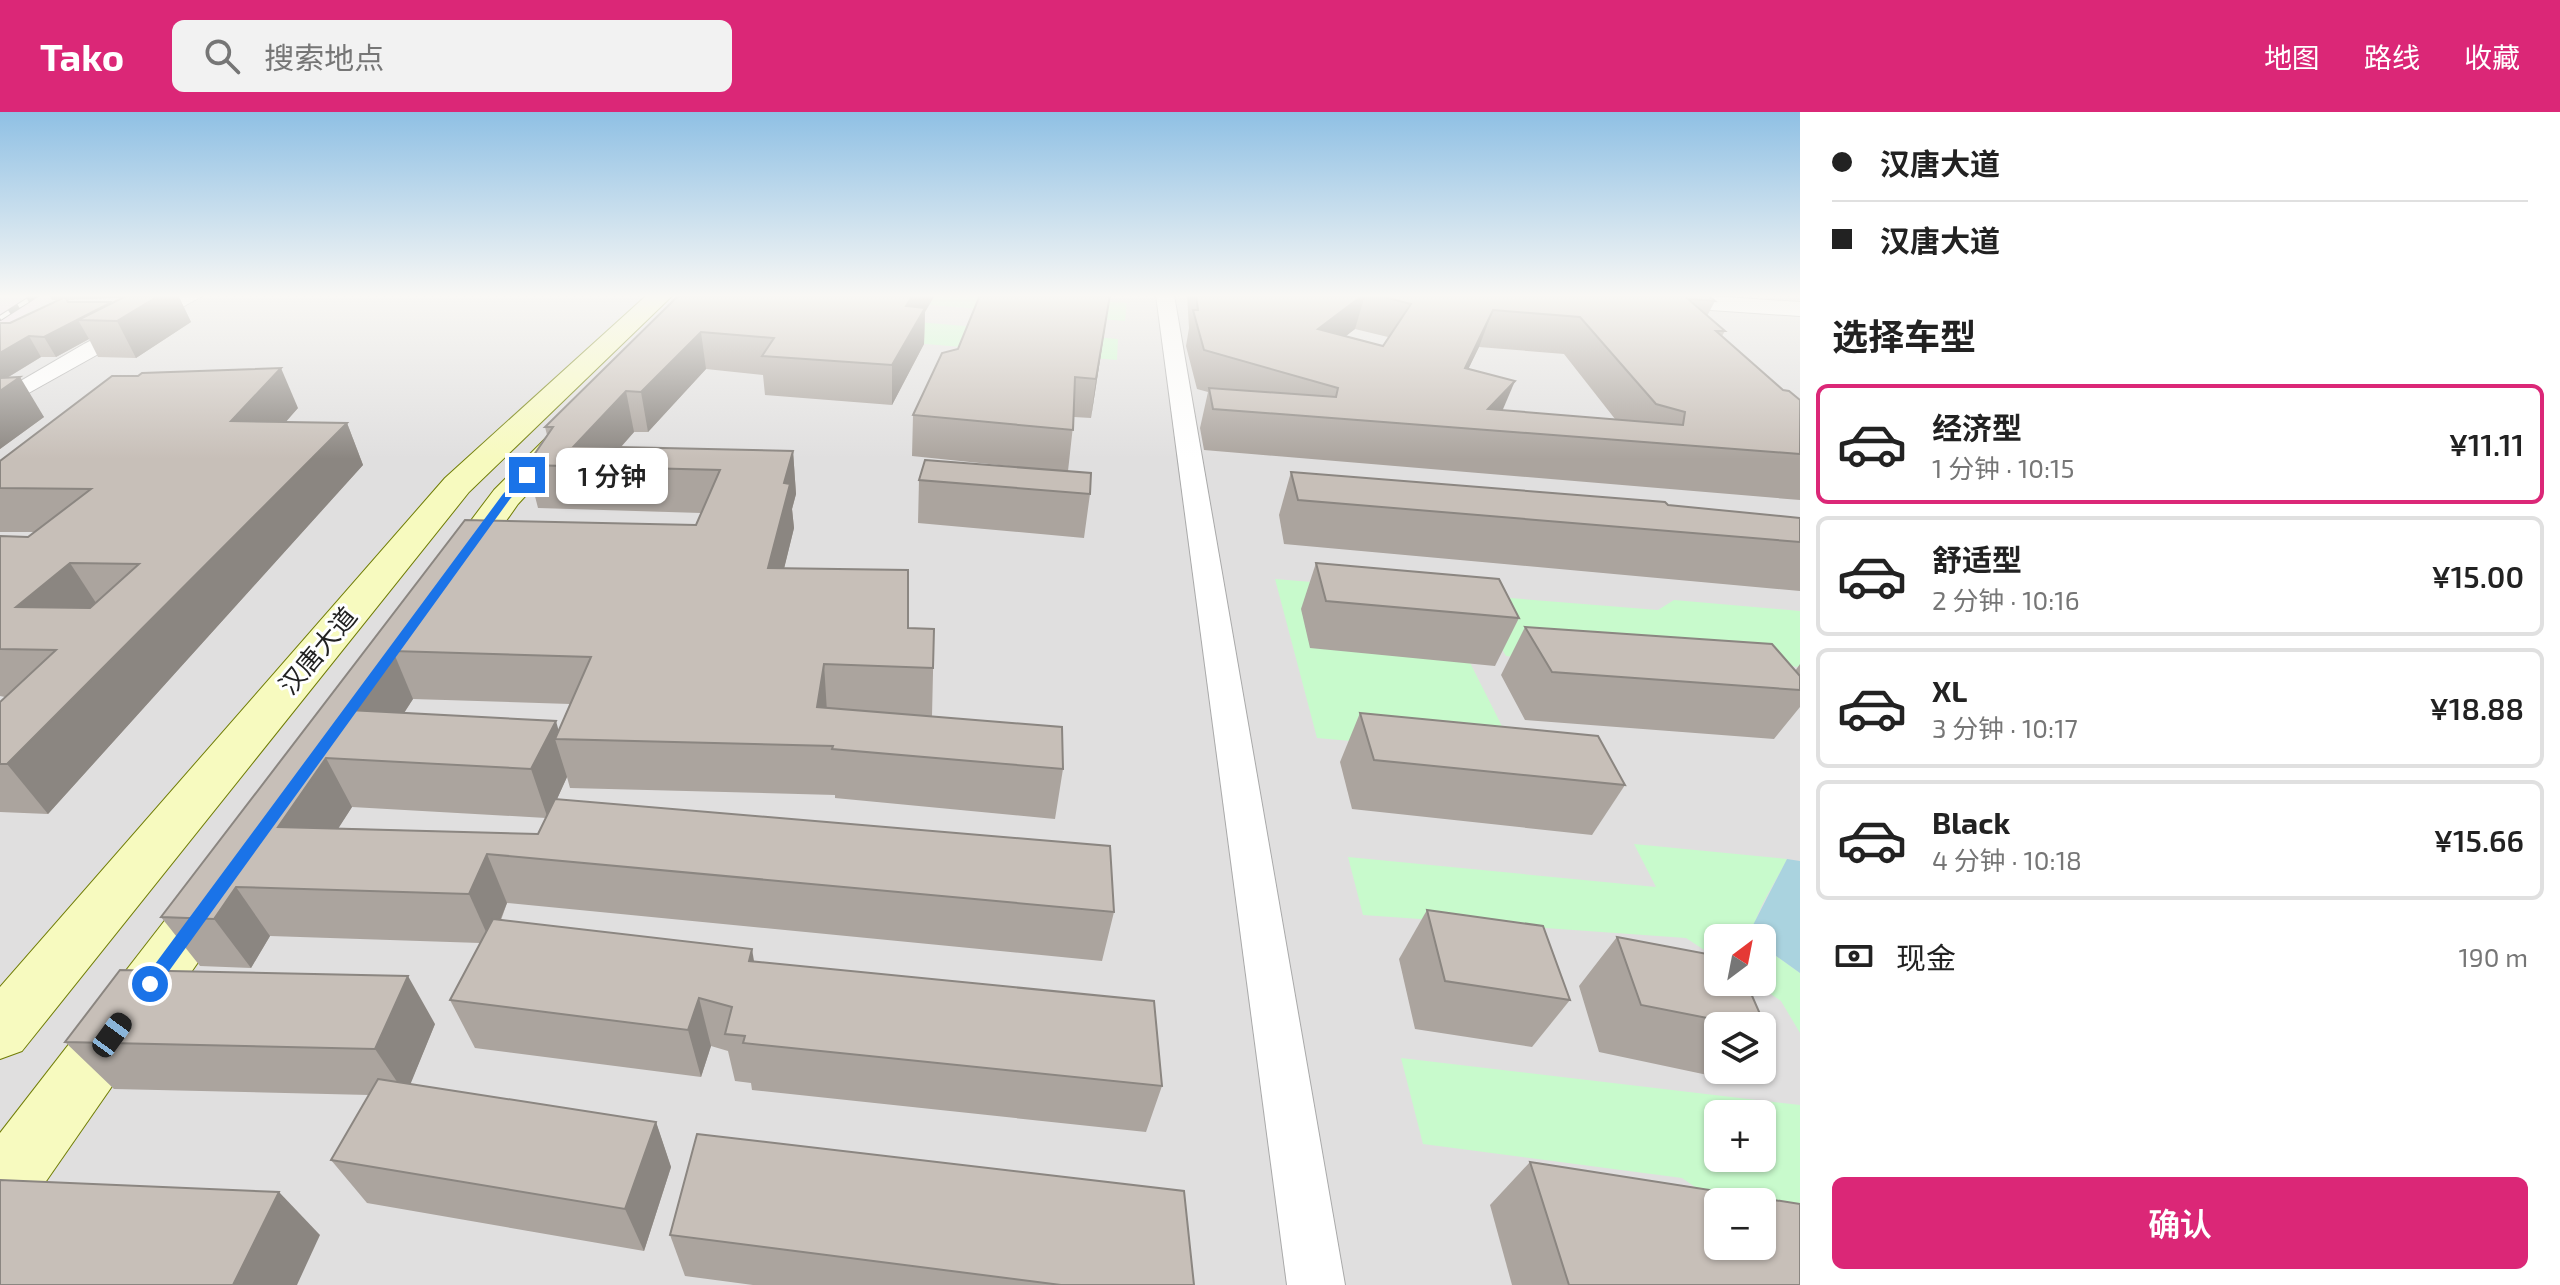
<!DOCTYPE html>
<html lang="zh">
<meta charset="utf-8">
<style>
:root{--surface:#fff;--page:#f2f2f2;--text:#222;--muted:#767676;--line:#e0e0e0;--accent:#db2777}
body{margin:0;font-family:"Exo 2","Noto Sans SC",sans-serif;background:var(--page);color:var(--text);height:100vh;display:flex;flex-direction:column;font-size:30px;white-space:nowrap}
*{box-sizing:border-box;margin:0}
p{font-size:26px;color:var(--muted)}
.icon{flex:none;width:44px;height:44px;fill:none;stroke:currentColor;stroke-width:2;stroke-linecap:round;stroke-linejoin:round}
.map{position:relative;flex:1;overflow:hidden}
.sheet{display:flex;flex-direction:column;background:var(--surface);width:760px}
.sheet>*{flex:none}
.hud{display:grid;align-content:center;height:176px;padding:0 32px;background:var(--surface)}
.needle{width:52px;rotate:32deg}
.tools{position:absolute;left:1704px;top:812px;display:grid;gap:16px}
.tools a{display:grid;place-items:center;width:72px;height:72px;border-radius:12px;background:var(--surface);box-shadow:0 2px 6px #0004;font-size:40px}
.end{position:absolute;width:36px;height:36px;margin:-18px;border:10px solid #1a73e8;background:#fff;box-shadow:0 0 0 4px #fff}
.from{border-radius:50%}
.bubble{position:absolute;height:56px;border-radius:12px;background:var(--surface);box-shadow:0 2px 6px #0004;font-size:26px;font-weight:600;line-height:56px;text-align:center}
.car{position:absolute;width:24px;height:48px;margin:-24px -12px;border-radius:10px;box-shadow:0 0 6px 2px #0007;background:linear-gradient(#222 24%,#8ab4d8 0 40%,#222 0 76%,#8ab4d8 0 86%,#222 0)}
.hud b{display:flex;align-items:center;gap:28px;height:76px;font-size:30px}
.hud b+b{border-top:2px solid var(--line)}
.hud i{width:20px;height:20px;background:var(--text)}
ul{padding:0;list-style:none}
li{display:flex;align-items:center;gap:24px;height:120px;margin:0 16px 12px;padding:0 16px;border:4px solid var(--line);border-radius:12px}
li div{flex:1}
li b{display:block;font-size:30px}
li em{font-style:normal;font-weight:600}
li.active{border-color:var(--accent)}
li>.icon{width:72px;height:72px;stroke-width:1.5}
h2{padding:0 32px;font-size:36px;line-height:96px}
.pay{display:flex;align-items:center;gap:20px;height:88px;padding:0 32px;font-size:30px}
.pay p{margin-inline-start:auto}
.action{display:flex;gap:16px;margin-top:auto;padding:16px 32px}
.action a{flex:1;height:92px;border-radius:12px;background:var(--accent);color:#fff;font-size:32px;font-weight:600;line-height:92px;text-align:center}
header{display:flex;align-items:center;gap:48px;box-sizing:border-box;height:112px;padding:0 40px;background:var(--accent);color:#fff}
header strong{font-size:38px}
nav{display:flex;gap:44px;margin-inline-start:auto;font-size:28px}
.search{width:560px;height:72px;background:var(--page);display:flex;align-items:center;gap:20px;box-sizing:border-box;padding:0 28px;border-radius:12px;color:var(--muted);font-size:30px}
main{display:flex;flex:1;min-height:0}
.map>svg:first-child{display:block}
.residential{fill:#e0dfdf;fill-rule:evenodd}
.industrial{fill:#ebdbe8}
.park{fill:#c8facc;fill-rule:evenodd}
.water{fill:#aad3df}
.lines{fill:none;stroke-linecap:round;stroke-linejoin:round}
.minor-casing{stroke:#a9a9a9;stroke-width:2}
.tertiary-casing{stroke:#a9a9a9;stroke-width:2}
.secondary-casing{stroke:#707d05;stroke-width:2}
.minor{fill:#fff;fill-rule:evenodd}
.tertiary{fill:#fff;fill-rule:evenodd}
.secondary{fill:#f7fabf;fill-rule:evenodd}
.rail-casing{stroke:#707070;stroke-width:6}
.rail{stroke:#fff;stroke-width:4;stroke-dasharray:11;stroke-linecap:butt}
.wall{fill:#aba49e;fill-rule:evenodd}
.shaded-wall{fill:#8b8681}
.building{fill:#c7bfb8;stroke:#8b8681;stroke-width:2;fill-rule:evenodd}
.route{fill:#1a73e8}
.labels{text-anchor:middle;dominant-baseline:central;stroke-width:6;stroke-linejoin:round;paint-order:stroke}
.street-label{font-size:26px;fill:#222;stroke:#fff}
</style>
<header>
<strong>Tako</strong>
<div class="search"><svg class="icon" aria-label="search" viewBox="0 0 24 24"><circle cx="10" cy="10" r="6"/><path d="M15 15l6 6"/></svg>搜索地点</div>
<nav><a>地图</a><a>路线</a><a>收藏</a></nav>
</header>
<main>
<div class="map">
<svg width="1800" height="1173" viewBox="0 0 1800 1173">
<rect width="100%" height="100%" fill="#f2efe9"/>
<!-- residential -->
<path class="residential" d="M50,183H1800V1173H0V214ZM1718,826H1762V870H1718ZM1718,914H1762V958H1718ZM1718,1002H1762V1046H1718ZM1718,1090H1762V1134H1718Z"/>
<!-- industrial -->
<path class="industrial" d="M4,183H56L0,217V187Z"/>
<!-- park -->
<g class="park">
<path d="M1021,183L1127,191L1125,209L823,184Z"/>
<path d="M811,201L1118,227L1117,248L795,221Z"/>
<path d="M1275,467L1658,498L1674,488L1800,499V555L1756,551L1767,569L1506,544L1484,506L1446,503L1517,644L1317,626Z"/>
<path d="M1634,732L1787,747C1777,769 1750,805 1754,826H1718V847L1686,826L1363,803L1348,745L1656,775Z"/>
<path d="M1762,834L1800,861V921L1781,889L1753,870H1762Z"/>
<path d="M1401,946L1800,993V1148L1762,1090L1718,1091L1682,1066L1423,1032ZM1718,1002H1762V1046H1718Z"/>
</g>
<!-- water -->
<path class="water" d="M1787,747L1800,749V861L1762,834V826H1754L1752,815Z"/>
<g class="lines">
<defs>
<g id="minor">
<path d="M181,183H204L0,297V281L84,232Z"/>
<path d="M1156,183H1174L1345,1173H1287Z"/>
</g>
<path id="tertiary" d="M1583,183H1694L1800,190V204L1594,190Z"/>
<g id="secondary">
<path d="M647,183H673L469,380L22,939L0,947V875L445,366Z"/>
<path d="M570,310L581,313L585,319L518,392L468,463L455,466L442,463L436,455L494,378L559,313Z"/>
<path d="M216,760L235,767L243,782L235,797L24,1101L0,1111V1021L197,767Z"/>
</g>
</defs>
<!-- minor casing -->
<use href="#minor" class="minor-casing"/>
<!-- tertiary casing -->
<use href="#tertiary" class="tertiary-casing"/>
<!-- secondary casing -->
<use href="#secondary" class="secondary-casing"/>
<!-- minor -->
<use href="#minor" class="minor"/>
<!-- tertiary -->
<use href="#tertiary" class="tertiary"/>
<!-- secondary -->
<use href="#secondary" class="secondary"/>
<defs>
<path id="rail" d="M0,206L36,183"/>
</defs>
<!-- rail casing -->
<use href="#rail" class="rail-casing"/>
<!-- rail -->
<use href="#rail" class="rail"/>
</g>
<!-- wall -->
<g class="wall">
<path d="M49,183H178L191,210L136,246L98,245L89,227L56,245H41L7,266L44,305L0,337V211H10L59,188H52ZM122,186L112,191L68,190L67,188Z"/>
<path d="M679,183H935L925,200L924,232L892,293L765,283L763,263L706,257L648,320H634L621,335L793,339L796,382L792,397L794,416L784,456L908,516L934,517L932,604L1063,657L1055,707L835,686V683L570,676L567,665L557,687L1114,800L1102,849L507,791L501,808L754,850L1162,974L1146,1020L752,978L751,971L735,969L728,939L711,934L701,965L475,936L450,888L480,831L270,824L251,856L200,854L161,805L465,408L696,413L701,401L538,396L527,353L547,323L545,315ZM413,587L570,592L559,618L404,601ZM352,695L546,706L538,722L338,716Z"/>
<path d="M1110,183L1091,306L1074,305L1068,359L1090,382L1084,426L918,411L919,368L1018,355L912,344L913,303L958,237Z"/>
<path d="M1187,183H1708L1715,189L1707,204L1725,219L1722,224L1783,278L1800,288V388L1204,338L1200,316L1208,280L1197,277L1186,234L1189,216ZM1355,217L1388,225L1383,234L1345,224ZM1479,235L1564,242L1615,307L1503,299L1468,257Z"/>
<path d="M298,296L285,310L347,311L363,353L48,702L0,700V590L5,585L0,584V424L28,425L34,420H0V349Z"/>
<path d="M1291,360L1800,406V479L1284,432L1279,403Z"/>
<path d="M1316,451L1519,506L1495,554L1310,536L1301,497Z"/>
<path d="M1525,515L1795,559L1800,552V595L1774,627L1525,608L1501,563Z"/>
<path d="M1360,601L1625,673L1592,723L1352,697L1340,650Z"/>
<path d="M1427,798L1570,888L1532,935L1415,917L1399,847Z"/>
<path d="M1617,825L1718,844V870H1746L1767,918L1762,923V914H1718V958H1724L1717,965L1599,940L1579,874Z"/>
<path d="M435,912L410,972L656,1010L671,1055L644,1139L367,1091L331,1048L369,983L114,977L65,930Z"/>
<path d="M1530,1050L1800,1173H1512L1490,1093Z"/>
<path d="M670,1123L1194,1173H753L685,1164Z"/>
</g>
<!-- shaded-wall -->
<g class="shaded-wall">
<path d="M160,183H178L191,210L136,246L117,209L78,208L89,227L56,245L44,225L112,190L120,207Z"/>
<path d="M913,183H935L925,200L924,232L892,293V253L906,194Z"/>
<path d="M1110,183L1091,306L1096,267Z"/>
<path d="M1363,183H1365L1355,217L1307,255L1318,217Z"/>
<path d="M1493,198L1479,235L1450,295L1465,256Z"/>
<path d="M701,220L706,257L648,320L641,280Z"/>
<path d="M29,224L41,245L0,270V241Z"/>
<path d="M281,256L298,296L250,351L231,309Z"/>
<path d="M20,265L44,305L0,337V279Z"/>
<path d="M1515,269L1498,309L1488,297Z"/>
<path d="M626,279L634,320L603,355L574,334Z"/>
<path d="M347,311L363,353L48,702L7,652Z"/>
<path d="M793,339L796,382L792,397L794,416L773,502L768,456L784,371Z"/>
<path d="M70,451L100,497L16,495Z"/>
<path d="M393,539L413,587L374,647L350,598Z"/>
<path d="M824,552L827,600L817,595Z"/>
<path d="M556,609L561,627H555L567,665L548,707L531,657Z"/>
<path d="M326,646L352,695L308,764L278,715Z"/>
<path d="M487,742L507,791L491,831L469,782Z"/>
<path d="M236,775L270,824L251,856L214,807Z"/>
<path d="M752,837L760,885L749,849Z"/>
<path d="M408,864L435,912L406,983L375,937Z"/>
<path d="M699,886L711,934L701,965L688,918Z"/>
<path d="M656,1010L671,1055L644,1139L625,1097Z"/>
<path d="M279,1080L320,1123L297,1173H233Z"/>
</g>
<!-- building -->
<g class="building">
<path d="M128,183H160L117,209L78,208Z"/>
<path d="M679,183H913L906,194L925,196L892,253L762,244L774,226L701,220L641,280L626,279L574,334L793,339L784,371L790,372L768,456L908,458V516L934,517L933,556L824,552L817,595L1062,615L1063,657L832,637L833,634L555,627L591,545L393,539L350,598L556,609L531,657L326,646L278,715L538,722L555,687L1110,734L1114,800L487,742L469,782L236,775L214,807L161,805L465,408L696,413L720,358L527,353L553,315H545Z"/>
<path d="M980,183H1110L1096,267L1075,265L1073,318L913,303L942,241L958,237Z"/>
<path d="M1196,183H1363L1318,217L1383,234L1411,192L1375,183H1708L1715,189L1688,187L1725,219H1716L1783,278L1789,279L1800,288V342L1213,297L1209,276L1336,285L1338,276L1204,238L1193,198H1198ZM1493,198L1580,205L1656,292L1685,300L1683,313L1488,297L1515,269L1465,256Z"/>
<path d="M65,185L68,190H112L44,225L29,224L0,241V211H10Z"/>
<path d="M281,256L231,309L347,311L7,652H0V590L56,538L0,537V424L28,425L91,377L0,376V349L112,264H138L142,261ZM70,451L139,452L90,496L16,495Z"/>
<path d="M20,265L0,279V266Z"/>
<path d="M925,348L1091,361L1090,382L919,368Z"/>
<path d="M1291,360L1665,390L1668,393L1800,406V430L1298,388Z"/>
<path d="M1316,451L1499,467L1519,506L1326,489Z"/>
<path d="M1525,515L1772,532L1800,564V578L1552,560Z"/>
<path d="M1360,601L1598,624L1625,673L1374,648Z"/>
<path d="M1427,798L1543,814L1570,888L1445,869Z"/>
<path d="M493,807L752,837L749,849L1154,889L1162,974L743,931L745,924L725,922L732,895L699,886L688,918L450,888Z"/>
<path d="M1617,825L1718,844V870H1746L1767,918L1762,917V914H1748L1641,893Z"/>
<path d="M120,858L408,864L375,937L65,930Z"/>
<path d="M378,967L656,1010L625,1097L331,1048Z"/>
<path d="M697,1022L1184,1079L1194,1173H1061L670,1123Z"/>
<path d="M1530,1050L1800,1092V1173H1569ZM1718,1090H1762V1134H1718Z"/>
<path d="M0,1068L279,1080L233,1173H0Z"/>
</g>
<!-- sky -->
<linearGradient id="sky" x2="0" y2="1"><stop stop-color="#8fc0e4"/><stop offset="0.53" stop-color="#f9f8f5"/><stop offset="1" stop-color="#f9f8f5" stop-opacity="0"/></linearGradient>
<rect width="1800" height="347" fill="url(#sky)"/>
<!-- route -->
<path class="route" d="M523,361L532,363L510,387L156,877H144V867L503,382Z"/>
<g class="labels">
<!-- street labels -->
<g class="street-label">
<text transform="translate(317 538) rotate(-50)">汉唐大道</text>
</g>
</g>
</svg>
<div class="tools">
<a><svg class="needle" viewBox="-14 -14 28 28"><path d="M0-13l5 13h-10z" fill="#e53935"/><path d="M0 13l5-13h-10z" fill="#767676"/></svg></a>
<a><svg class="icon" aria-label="layers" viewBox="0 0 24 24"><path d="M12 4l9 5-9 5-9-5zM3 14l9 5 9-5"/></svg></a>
<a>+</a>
<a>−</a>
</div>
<i class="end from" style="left:150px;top:872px"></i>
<i class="end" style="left:527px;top:363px"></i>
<div class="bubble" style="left:556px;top:336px;width:112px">1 分钟</div>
<i class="car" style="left:112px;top:923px;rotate:36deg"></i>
</div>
<section class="sheet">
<div class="hud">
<b><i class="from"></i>汉唐大道</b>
<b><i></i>汉唐大道</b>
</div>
<h2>选择车型</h2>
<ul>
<li class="active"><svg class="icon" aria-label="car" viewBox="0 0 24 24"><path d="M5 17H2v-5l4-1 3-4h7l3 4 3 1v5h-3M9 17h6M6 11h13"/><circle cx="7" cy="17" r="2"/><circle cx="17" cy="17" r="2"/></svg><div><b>经济型</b><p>1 分钟 · 10:15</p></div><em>¥11.11</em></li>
<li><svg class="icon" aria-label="car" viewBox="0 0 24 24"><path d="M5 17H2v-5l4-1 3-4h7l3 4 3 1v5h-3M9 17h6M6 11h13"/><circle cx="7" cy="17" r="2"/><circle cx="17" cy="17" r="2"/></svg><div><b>舒适型</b><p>2 分钟 · 10:16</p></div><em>¥15.00</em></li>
<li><svg class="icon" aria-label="car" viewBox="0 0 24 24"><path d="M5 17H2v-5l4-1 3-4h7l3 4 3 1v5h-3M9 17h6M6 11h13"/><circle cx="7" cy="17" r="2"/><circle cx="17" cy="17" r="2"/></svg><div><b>XL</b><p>3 分钟 · 10:17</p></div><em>¥18.88</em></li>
<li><svg class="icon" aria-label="car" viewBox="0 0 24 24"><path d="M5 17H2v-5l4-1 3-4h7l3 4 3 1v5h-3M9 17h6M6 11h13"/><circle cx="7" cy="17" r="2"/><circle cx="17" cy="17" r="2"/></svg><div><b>Black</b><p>4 分钟 · 10:18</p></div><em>¥15.66</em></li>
</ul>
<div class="pay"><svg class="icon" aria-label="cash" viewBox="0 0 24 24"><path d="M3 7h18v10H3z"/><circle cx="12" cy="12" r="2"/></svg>现金<p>190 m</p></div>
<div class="action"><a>确认</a></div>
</section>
</main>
